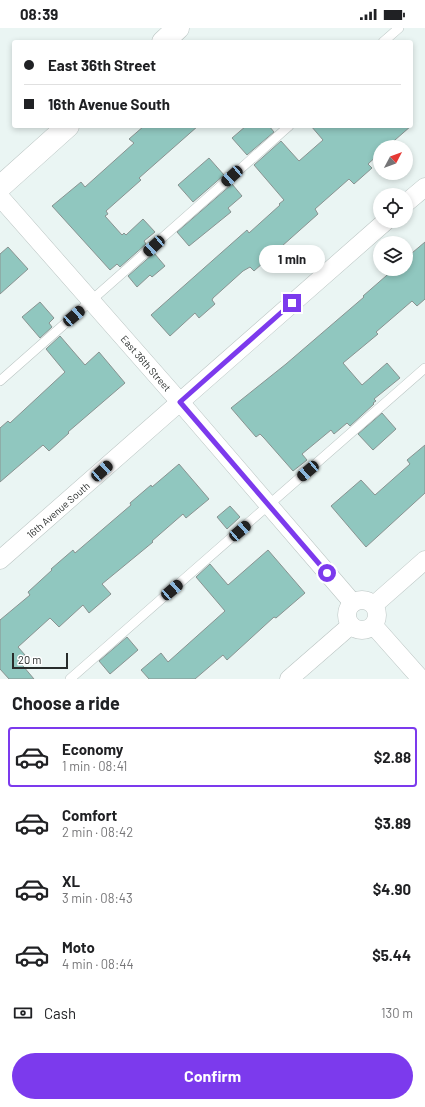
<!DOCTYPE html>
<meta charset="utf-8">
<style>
:root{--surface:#fff;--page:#f6f6f6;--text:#202124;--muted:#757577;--line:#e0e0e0;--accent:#7c3aed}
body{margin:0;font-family:Barlow,sans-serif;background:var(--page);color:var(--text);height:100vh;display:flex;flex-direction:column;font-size:15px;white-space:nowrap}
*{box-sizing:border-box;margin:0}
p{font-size:13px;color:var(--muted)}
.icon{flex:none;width:22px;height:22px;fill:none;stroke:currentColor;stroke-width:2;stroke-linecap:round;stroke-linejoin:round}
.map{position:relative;height:651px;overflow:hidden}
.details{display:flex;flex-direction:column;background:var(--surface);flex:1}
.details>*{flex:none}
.hud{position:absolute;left:12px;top:12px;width:401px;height:88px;border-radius:4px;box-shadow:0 2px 6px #0003;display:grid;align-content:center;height:88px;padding:0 12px;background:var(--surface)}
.needle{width:26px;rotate:49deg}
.fabs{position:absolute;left:373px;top:112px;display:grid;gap:8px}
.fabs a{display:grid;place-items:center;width:40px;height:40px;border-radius:50%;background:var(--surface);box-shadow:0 2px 6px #0003;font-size:20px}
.scale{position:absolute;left:12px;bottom:10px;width:56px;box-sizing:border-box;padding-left:4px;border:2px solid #282c2b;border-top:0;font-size:11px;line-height:14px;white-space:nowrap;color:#282c2b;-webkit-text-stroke:3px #fff;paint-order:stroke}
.end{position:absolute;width:18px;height:18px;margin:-9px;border:5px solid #7c3aed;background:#fff;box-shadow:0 0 0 2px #fff}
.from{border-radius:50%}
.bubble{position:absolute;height:28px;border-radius:14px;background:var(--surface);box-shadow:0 2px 6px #0003;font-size:13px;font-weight:700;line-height:28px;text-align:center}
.car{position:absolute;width:12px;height:24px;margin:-12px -6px;border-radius:5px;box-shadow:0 0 3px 1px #0007;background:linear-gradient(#222 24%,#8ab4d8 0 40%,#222 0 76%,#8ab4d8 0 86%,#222 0)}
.hud b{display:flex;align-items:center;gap:14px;height:38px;font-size:15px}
.hud b+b{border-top:1px solid var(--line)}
.hud i{width:10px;height:10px;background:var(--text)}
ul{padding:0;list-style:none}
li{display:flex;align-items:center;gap:12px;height:60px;margin:0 8px 6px;padding:0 4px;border:2px solid transparent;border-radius:4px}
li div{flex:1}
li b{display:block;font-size:15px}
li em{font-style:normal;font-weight:700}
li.current{border-color:var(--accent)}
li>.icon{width:36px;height:36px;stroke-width:1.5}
h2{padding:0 12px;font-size:18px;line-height:48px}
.pay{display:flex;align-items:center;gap:10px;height:44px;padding:0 12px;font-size:15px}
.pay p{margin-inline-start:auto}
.cta{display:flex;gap:8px;margin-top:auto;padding:8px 12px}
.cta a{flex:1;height:46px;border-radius:24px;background:var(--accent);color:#fff;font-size:16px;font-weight:700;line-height:46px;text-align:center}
.status{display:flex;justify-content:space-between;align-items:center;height:28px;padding:0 20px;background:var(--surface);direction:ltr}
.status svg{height:11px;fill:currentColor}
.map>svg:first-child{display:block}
.building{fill:#90c7bf;stroke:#899391}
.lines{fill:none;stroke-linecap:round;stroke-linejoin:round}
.service-casing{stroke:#bac4c2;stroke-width:10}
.minor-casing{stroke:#bac4c2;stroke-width:19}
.tertiary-casing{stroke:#bac4c2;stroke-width:23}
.service{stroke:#fff;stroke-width:9}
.minor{stroke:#fff;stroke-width:18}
.tertiary{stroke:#fff;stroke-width:22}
.route{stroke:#7c3aed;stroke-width:5}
.labels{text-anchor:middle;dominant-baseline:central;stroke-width:4;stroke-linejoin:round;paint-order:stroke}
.street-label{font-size:10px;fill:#282c2b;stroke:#fff}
</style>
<div class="status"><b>08:39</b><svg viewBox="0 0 49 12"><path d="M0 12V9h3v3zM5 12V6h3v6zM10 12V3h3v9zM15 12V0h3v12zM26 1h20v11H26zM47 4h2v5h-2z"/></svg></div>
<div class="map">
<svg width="425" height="651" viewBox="0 0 425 651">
<rect width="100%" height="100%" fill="#eaf5f3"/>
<!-- building -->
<g class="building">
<path d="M144,98H198L139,150L141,152L106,183L108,186L105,188L122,207L124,205L126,207L143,191L155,204L144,213L146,216L120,239L117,236L110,242L52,178L81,154L85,159L134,115L129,111Z"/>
<path d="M246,98H269L274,104L247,127L232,110Z"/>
<path d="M311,98H411L387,119H380V125L368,136L372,140L354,156L349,151L315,181L318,186L254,243L250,239L243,243L213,270L212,272L215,276L199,290L195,285L170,308L151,287L247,202L249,205L280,177L279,176L284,172L254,137L281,113L299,133L323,112Z"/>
<path d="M209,130L224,147L193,174L178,157Z"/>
<path d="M232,156L242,168L228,180L231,184L189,218L177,204Z"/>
<path d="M425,214V271L417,278L412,273L376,304L378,306L343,335L362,357L387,335L400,350L374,371L376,373L373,375L374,376L350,398L347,395L334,406L331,402L302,426L307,432L293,443L264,410L260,406L256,409L231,380L286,336L364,269L363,268L394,241H406V230Z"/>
<path d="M8,219L28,241L0,266V226Z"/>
<path d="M154,225L165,238L152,249L150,247L137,259L128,248Z"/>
<path d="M40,274L54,290L49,295L52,299L40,310L22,289Z"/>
<path d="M60,308L85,337L99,324L125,355L68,404L69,405L49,423L43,417L0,454V400L8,393L10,395L65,344L46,321Z"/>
<path d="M382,385L396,401L373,422L358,406Z"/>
<path d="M425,417V465L366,519L331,478L361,452L375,467L410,436L407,432Z"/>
<path d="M179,436L209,471L186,490L183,486L152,513L153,514L102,556L111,566L89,585L83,577L59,599L50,590L18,619L25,627L18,632L34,651H9L0,641V592L30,567L28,564L52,542L51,541L73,522L75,525L131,477L130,475L151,457L152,459Z"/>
<path d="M230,478L240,489L227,501L217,489Z"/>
<path d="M268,522L305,565L276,590L274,589L227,632L223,627L195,651H149L141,642L161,625L168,634L225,583L196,549L210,536L228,557Z"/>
<path d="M127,609L138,622L110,646L99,633Z"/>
</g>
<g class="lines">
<defs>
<g id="service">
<path d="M383,14L399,0"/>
<path d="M0,353L289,98"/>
<path d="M70,651L425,340"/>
</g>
<g id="minor">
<path d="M0,169L180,374L353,575"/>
<path d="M406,175L425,159"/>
<path d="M0,532L386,193"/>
<circle cx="362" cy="587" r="15"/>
<path d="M374,577L425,532"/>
<path d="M374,598L421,651"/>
<path d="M289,651L351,597"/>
</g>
<g id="tertiary">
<path d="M163,14L178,0"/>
<path d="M0,159L68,98"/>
</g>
</defs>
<!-- service casing -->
<use href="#service" class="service-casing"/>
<!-- minor casing -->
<use href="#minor" class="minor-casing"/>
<!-- tertiary casing -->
<use href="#tertiary" class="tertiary-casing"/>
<!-- service -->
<use href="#service" class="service"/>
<!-- minor -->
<use href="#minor" class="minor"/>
<!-- tertiary -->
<use href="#tertiary" class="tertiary"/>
</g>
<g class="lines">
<!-- route -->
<path class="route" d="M292,275L180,374L327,545"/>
</g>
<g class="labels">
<!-- street labels -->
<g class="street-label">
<text transform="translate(146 335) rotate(49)">East 36th Street</text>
<text transform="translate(58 482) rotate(-41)">16th Avenue South</text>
</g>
</g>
</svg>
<div class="fabs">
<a><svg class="needle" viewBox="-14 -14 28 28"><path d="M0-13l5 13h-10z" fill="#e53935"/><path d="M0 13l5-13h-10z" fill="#757577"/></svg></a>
<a><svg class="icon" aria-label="locate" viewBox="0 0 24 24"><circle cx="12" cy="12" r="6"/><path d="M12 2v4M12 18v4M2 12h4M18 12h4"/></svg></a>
<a><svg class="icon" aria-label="layers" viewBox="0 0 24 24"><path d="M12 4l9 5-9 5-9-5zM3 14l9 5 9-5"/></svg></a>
</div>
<div class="scale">20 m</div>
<i class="end from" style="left:327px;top:545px"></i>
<i class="end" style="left:292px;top:275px"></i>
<div class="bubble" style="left:259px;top:217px;width:66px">1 min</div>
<i class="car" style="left:232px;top:148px;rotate:228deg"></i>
<i class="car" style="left:154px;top:218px;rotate:228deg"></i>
<i class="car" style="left:74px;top:288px;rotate:49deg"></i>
<i class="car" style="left:102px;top:443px;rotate:48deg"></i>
<i class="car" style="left:308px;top:443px;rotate:229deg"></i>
<i class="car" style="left:240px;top:503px;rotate:49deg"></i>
<i class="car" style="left:172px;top:562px;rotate:49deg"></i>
<div class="hud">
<b><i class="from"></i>East 36th Street</b>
<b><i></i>16th Avenue South</b>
</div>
</div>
<section class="details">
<h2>Choose a ride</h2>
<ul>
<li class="current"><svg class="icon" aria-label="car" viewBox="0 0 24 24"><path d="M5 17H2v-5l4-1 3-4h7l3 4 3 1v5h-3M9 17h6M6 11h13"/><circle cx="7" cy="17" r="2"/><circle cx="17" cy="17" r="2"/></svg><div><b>Economy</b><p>1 min · 08:41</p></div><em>$2.88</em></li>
<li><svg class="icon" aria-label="car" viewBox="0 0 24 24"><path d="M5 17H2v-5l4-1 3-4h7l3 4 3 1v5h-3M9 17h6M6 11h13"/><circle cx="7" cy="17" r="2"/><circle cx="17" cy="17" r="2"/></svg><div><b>Comfort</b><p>2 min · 08:42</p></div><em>$3.89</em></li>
<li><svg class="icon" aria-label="car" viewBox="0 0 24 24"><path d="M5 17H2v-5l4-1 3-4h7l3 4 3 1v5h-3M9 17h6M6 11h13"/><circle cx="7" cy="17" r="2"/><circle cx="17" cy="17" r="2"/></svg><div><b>XL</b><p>3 min · 08:43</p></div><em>$4.90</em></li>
<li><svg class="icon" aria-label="car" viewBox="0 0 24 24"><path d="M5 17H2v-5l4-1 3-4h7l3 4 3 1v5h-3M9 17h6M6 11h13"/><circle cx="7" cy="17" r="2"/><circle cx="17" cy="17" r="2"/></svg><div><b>Moto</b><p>4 min · 08:44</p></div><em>$5.44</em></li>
</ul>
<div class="pay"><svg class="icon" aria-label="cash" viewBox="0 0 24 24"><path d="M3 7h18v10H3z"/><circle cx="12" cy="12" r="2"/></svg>Cash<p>130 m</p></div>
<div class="cta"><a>Confirm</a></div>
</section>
